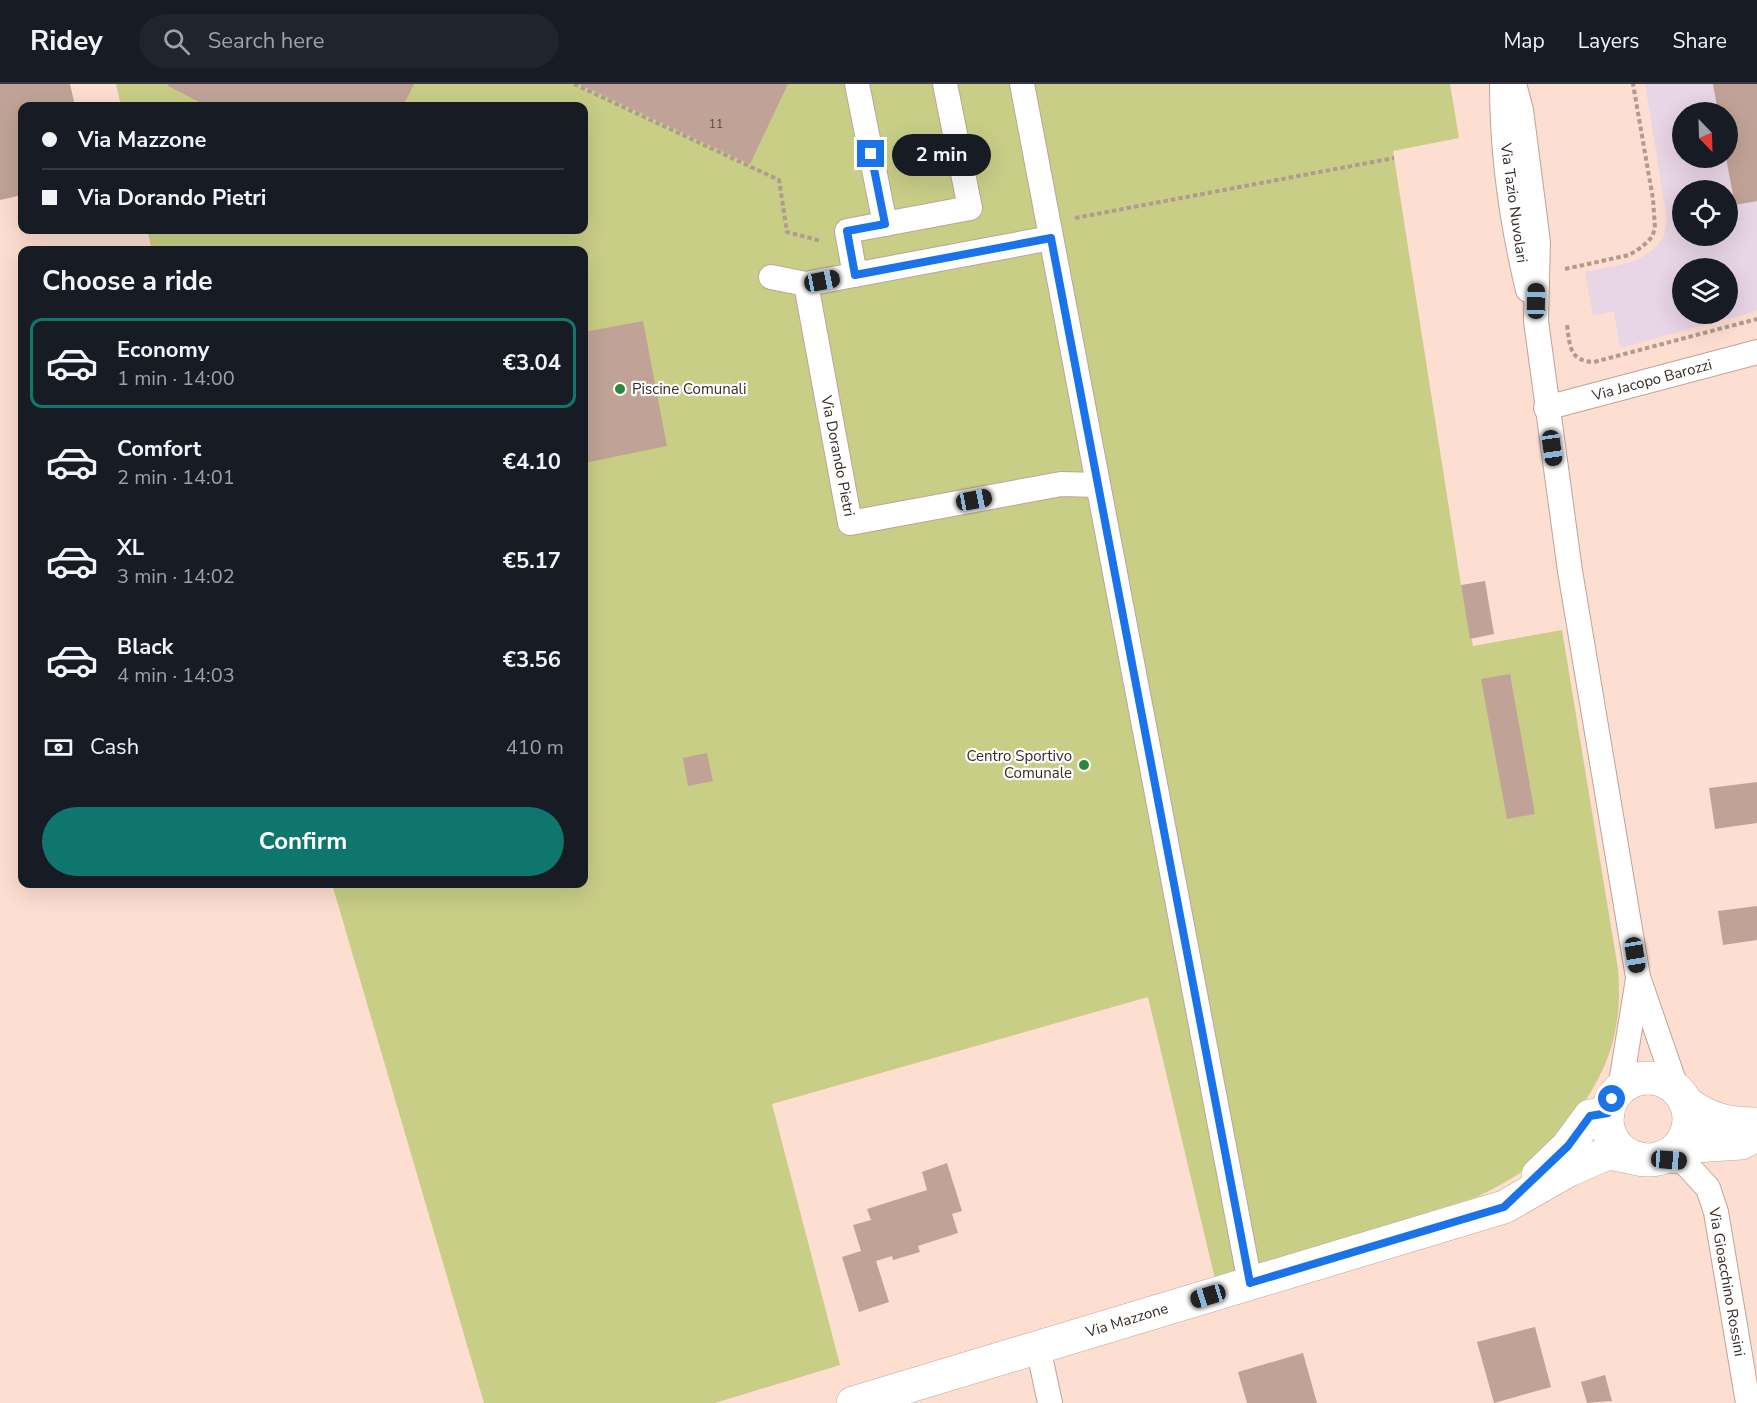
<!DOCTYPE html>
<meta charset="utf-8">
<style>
:root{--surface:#171b24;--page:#20242c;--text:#f1f3f6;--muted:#9ea1a6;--line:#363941;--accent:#0f766e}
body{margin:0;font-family:"Nunito Sans",sans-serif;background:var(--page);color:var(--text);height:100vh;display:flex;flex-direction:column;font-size:22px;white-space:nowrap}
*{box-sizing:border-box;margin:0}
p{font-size:20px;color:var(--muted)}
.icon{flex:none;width:33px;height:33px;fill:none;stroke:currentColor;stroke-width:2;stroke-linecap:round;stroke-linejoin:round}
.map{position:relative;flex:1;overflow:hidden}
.drawer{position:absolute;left:18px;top:162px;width:570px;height:642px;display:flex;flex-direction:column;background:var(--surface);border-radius:12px;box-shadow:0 6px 24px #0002}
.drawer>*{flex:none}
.top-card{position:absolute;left:18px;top:18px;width:570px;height:132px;border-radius:12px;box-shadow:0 6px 24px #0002;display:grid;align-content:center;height:132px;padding:0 24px;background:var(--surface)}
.needle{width:39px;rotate:157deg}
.fabs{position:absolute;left:1672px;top:18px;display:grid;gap:12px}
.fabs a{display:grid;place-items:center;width:66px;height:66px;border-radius:50%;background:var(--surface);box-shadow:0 6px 24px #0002;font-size:30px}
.end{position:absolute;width:27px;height:27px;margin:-14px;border:8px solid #1a73e8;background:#fff;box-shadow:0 0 0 3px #fff}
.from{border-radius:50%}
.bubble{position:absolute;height:42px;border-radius:21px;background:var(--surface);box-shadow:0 6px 24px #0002;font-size:20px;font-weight:700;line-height:42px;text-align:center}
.car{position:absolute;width:18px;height:36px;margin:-18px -9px;border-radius:8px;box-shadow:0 0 4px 2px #0007;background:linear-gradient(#222 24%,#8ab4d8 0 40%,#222 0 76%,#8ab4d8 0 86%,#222 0)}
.top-card b{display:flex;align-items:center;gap:21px;height:57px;font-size:22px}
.top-card b+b{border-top:2px solid var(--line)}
.top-card i{width:15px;height:15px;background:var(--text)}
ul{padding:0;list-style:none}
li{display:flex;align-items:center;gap:18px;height:90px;margin:0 12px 9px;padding:0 12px;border:3px solid transparent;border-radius:12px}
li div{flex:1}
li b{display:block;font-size:22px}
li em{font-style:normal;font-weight:700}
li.current{border-color:var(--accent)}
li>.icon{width:54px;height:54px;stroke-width:1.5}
h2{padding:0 24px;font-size:27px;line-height:72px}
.pay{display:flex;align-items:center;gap:15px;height:66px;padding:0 24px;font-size:22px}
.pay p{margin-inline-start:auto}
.action{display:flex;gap:12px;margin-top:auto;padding:12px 24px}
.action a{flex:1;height:69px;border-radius:36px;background:var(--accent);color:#fff;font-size:24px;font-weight:700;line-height:69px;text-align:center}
header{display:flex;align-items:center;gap:36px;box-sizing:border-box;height:84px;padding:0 30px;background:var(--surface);border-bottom:2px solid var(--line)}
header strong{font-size:28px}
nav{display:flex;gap:33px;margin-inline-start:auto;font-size:21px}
.search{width:420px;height:54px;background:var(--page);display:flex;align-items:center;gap:15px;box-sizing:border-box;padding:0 21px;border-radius:33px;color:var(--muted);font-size:22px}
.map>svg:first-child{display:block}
.education{fill:#e8d5e5;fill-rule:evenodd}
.green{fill:#c8ce86}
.building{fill:#c0a396}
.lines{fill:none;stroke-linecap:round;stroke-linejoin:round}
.street-casing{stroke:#c0a396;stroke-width:26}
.secondary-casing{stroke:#c0a396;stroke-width:34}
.path{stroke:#b19a8f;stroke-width:4;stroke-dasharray:4.5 3;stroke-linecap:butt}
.street{stroke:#fff;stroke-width:24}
.secondary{stroke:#fff;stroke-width:33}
.route{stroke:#1a73e8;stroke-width:8}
.poi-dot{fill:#2b883a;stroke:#fff;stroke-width:2}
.labels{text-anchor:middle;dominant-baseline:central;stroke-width:4.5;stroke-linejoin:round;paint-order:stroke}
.number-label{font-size:12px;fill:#584942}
.street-label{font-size:15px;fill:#362b26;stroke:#fff}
.poi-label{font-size:15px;fill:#362b26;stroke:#fff;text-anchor:start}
</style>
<header>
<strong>Ridey</strong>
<div class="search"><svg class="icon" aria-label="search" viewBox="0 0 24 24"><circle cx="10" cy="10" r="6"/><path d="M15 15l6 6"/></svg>Search here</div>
<nav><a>Map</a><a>Layers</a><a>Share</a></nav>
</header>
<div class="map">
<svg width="1757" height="1319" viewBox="0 0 1757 1319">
<rect width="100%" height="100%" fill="#fdded0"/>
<!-- education -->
<path class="education" d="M1645,0H1757V227L1620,264L1614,227L1593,232L1585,188L1628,179L1641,174L1654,165L1664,153L1667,135ZM1683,28H1728V74H1683ZM1683,106H1728V152H1683ZM1683,184H1728V230H1683Z"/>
<!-- green -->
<path class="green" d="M116,0H1450L1459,54L1393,67L1461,501L1473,562L1562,546L1618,885C1624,952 1604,999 1560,1049C1552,1059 1543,1071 1533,1080C1515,1093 1497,1103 1477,1113L1215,1195L1148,913L772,1020L840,1281L715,1319H484L332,800H584V166H152L147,146H584V22H121Z"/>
<!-- building -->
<g class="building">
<path d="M0,0H70L75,22H22V111L0,116Z"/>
<path d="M169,0H414L403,22H207L168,2Z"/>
<path d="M579,0H788L750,80Z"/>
<path d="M1713,0H1757V117L1735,121L1726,74H1728V28H1718Z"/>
<path d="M643,237L667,362L584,379V248Z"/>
<path d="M1485,497L1494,550L1470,555L1461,501Z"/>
<path d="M1510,590L1535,730L1507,735L1481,595Z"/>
<path d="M707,669L713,697L688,702L683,674Z"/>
<path d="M1757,698V739L1715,745L1709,704Z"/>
<path d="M1757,822V856L1723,861L1718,827Z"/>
<path d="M947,1079L962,1127L952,1130L958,1149L918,1162L920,1168L893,1176L892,1172L876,1177L889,1218L859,1228L842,1173L861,1167L853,1141L871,1136L867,1125L927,1106L922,1088Z"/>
<path d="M1535,1243L1551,1303L1494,1319L1477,1258Z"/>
<path d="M1303,1269L1317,1319H1247L1238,1288Z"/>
<path d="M1605,1291L1612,1317L1587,1319L1581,1298Z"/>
</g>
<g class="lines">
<defs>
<g id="street">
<path d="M857,0L885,140"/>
<path d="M1022,0L1250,1199"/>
<path d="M1502,0C1502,68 1512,140 1528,206"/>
<path d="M1514,0L1521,26L1538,158L1536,237L1570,487L1638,893L1677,1006"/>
<path d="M1051,154L806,200L850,439L1061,400L1098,401"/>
<path d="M855,191L847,147L970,124L945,0"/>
<path d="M771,193L806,200"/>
<path d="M1546,324L1757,268"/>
<path d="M1620,1005L1638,895"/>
<path d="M1658,1076L1683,1077L1708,1104L1716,1128L1748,1319"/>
<path d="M1038,1263L1050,1319"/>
</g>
<g id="secondary">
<circle cx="1648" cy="1035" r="41"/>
<path d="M1686,1019C1712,1036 1726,1040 1757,1040"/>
<path d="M1662,1073L1694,1062L1741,1059L1757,1051"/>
<path d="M1538,1091L1568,1062L1590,1032L1608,1029"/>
<path d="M853,1319L1504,1123L1569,1086L1608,1069L1641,1075"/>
</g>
</defs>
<!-- street casing -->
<use href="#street" class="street-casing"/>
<!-- secondary casing -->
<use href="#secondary" class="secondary-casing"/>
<!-- path -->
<g class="path">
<path d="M574,0L779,96L787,148L821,157"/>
<path d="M1075,134L1394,74"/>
<path d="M1565,185L1629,171L1642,163L1652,153L1655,144L1653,115L1633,0"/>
<path d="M1567,241C1570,262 1569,277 1594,278L1757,235"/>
</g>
<!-- street -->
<use href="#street" class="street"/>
<!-- secondary -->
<use href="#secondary" class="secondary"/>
</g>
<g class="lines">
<!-- route -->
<path class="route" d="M871,70L885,140L847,147L855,191L1051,154L1250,1199L1504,1123L1568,1062L1590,1032L1608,1029L1612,1015"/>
</g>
<!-- markers -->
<g class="poi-dot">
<circle cx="620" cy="305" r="6"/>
<circle cx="1084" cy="681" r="6"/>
</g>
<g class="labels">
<!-- number labels -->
<g class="number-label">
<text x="716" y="40">11</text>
</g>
<!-- street labels -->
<g class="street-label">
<text transform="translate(1514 119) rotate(82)">Via Tazio Nuvolari</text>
<text transform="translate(1652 296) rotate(-15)">Via Jacopo Barozzi</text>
<text transform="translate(838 372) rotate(79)">Via Dorando Pietri</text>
<text transform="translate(1727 1198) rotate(80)">Via Gioacchino Rossini</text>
<text transform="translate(1127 1236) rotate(-17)">Via Mazzone</text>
</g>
<!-- poi labels -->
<g class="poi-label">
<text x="632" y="305">Piscine Comunali</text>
<text x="1072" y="672" text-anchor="end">Centro Sportivo<tspan x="1072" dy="17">Comunale</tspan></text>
</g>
</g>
</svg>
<div class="fabs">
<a><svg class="needle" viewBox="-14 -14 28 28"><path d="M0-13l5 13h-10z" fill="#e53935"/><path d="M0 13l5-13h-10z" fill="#9ea1a6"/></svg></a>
<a><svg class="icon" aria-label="locate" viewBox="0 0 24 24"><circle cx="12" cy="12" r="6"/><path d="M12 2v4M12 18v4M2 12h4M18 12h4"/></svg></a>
<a><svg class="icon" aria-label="layers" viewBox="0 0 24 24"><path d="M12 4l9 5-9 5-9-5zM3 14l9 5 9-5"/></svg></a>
</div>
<i class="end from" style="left:1612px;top:1015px"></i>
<i class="end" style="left:871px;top:70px"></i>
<div class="bubble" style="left:892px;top:50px;width:99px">2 min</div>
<i class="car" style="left:822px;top:197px;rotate:79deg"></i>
<i class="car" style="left:1536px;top:217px;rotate:1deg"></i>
<i class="car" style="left:1552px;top:364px;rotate:172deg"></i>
<i class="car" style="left:974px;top:416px;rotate:79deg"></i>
<i class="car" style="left:1635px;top:871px;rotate:171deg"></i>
<i class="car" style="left:1669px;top:1076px;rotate:94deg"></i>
<i class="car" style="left:1208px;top:1212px;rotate:253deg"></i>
<div class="top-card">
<b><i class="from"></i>Via Mazzone</b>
<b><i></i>Via Dorando Pietri</b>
</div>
<section class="drawer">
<h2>Choose a ride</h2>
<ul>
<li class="current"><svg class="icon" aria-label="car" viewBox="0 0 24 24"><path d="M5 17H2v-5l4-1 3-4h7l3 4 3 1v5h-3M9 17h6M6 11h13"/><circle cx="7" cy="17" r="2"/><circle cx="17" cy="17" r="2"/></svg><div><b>Economy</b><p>1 min · 14:00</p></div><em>€3.04</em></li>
<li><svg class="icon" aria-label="car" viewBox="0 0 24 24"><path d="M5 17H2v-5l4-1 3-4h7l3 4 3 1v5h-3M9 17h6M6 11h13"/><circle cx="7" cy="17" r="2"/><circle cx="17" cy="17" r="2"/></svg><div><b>Comfort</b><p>2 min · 14:01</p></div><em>€4.10</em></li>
<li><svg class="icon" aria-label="car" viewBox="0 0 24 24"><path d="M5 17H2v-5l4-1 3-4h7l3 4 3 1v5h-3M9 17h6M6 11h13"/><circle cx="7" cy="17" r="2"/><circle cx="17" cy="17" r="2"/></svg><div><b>XL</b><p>3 min · 14:02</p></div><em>€5.17</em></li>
<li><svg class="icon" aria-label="car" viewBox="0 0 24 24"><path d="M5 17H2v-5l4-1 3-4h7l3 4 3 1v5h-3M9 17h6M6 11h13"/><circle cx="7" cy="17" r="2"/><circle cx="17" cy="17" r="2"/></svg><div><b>Black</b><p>4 min · 14:03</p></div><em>€3.56</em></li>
</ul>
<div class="pay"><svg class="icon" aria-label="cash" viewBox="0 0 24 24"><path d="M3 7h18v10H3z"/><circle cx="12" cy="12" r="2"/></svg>Cash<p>410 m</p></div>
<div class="action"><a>Confirm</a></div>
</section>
</div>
